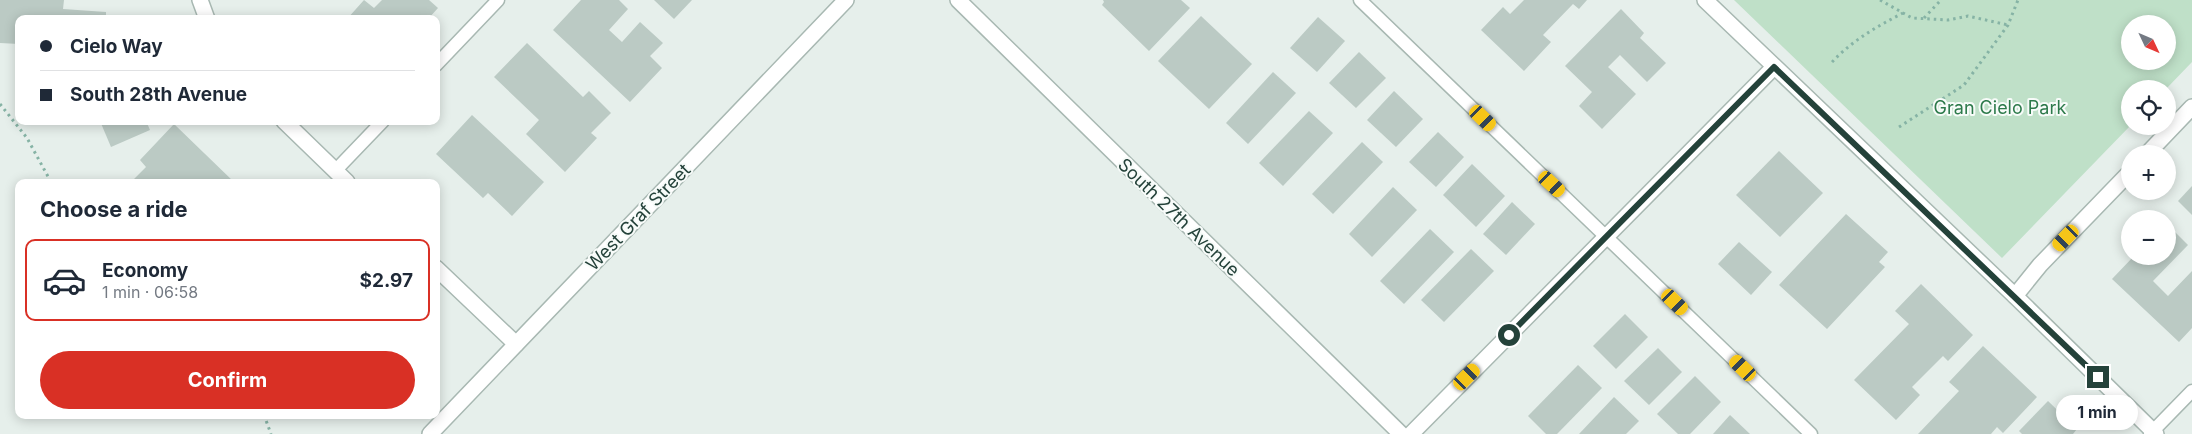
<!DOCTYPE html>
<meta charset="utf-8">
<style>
:root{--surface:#fff;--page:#f6f6f7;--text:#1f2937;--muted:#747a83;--line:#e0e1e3;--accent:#d93025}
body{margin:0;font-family:Inter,sans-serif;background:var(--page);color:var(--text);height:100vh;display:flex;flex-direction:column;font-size:19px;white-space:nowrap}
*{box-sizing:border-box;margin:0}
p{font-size:16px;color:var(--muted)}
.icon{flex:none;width:28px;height:28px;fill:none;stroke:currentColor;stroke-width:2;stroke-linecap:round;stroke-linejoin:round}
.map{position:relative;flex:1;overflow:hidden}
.panel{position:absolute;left:15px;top:179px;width:425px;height:240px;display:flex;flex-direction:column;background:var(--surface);border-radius:10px;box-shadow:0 2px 12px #0003}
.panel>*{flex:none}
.banner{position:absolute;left:15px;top:15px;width:425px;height:110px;border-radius:10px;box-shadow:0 2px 12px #0003;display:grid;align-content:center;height:110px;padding:0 25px;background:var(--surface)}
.needle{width:32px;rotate:134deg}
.buttons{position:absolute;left:2121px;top:15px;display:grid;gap:10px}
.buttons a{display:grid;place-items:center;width:55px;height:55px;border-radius:50%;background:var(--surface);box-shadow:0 2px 12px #0003;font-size:25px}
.end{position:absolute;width:22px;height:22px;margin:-11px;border:6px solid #24423a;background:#fff;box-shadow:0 0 0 2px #fff}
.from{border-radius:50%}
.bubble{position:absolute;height:35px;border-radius:18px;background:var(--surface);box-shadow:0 2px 12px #0003;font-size:16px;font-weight:700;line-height:35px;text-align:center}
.car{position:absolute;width:15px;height:30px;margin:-15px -8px;border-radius:6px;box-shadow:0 0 4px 1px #0007;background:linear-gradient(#f5c518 24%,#345 0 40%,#f5c518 0 76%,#345 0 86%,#f5c518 0)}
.banner b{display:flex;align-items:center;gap:18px;height:48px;font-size:19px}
.banner b+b{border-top:1px solid var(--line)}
.banner i{width:12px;height:12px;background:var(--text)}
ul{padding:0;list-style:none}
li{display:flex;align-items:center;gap:15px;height:82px;margin:0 10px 8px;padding:0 15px;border:2px solid transparent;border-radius:10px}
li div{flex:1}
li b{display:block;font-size:19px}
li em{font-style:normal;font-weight:700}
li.selected{border-color:var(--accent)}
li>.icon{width:45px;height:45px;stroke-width:1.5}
h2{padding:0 25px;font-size:22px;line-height:60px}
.button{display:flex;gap:10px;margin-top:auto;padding:10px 25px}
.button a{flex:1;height:58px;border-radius:30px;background:var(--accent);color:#fff;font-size:20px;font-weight:700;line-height:58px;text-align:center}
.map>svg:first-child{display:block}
.green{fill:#bfe0c8;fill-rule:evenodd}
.building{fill:#bbcac4}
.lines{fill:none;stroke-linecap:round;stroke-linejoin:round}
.service-casing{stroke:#a8b8b2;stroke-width:15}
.minor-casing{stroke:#a8b8b2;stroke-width:18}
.tertiary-casing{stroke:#a8b8b2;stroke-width:18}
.path{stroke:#86b3a5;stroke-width:3;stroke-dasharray:2.5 4;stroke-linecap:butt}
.service{stroke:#fff;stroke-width:12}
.minor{stroke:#fff;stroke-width:15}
.tertiary{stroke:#fff;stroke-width:15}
.route{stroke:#24423a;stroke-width:6}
.labels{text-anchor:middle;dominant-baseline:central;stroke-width:4;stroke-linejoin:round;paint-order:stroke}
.park-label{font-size:18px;fill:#2d7a4b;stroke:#f7fbf9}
.street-label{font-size:18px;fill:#24423a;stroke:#f7fbf9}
</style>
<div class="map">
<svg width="2192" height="434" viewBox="0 0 2192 434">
<rect width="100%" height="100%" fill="#e6efeb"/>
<!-- green -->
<path class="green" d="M1734,0H2192V62L2166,89H2130V126L2002,258ZM2130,24H2168V61H2130Z"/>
<!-- building -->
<g class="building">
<path d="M0,0H64L63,9L106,12V19H19V44L0,43Z"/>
<path d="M364,0L374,8L382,0H429L438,8L428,19H347Z"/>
<path d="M581,0H619L628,9L609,30L622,42L640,22L663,43L650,56L662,68L630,102L553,30Z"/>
<path d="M654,0H692L674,19Z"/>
<path d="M1103,0H1181L1190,8L1149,51L1102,5L1104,2Z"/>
<path d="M1524,0H1587L1579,9L1573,4L1543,35L1551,42L1524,71L1481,30L1503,7L1510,14Z"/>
<path d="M1621,9L1644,33L1640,38L1666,63L1647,82L1620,55L1608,67L1636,94L1602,129L1579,106L1592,92L1565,66Z"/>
<path d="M1201,16L1252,64L1209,109L1158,61Z"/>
<path d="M1318,17L1345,41L1317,72L1290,48Z"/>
<path d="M527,43L583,97L589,91L611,113L591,133L597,138L565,172L526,134L539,120L494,77Z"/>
<path d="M1359,52L1386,78L1356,108L1329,83Z"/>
<path d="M1273,72L1296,93L1248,144L1226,123Z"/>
<path d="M1394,91L1423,119L1396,147L1367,120Z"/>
<path d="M1309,111L1333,133L1283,186L1259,163Z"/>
<path d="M472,115L544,182L512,216L488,193L483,198L436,154Z"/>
<path d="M100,121H146L150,130L111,147Z"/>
<path d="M174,124L234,182H131L146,167L140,160Z"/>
<path d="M1438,132L1464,157L1436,187L1409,162Z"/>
<path d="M1362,142L1383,162L1333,214L1312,194Z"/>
<path d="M1779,151L1823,193L1780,237L1736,195Z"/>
<path d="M1472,164L1505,196L1476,227L1443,195Z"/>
<path d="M2192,186V215L2178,201Z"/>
<path d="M1393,187L1417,210L1372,257L1349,234Z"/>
<path d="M1512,202L1535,224L1506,255L1483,234Z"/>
<path d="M1846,214L1888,252L1879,262L1885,267L1827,329L1779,285Z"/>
<path d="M2168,225L2188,245L2153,281L2168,296L2192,271V328L2179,342L2112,279L2134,256H2168Z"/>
<path d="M1430,229L1454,252L1404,304L1380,281Z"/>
<path d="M1739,242L1772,272L1751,295L1718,264Z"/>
<path d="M1471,249L1494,271L1444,322L1421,300Z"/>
<path d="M1921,284L1973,335L1948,361L1943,356L1912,387L1920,395L1896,420L1854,380L1909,324L1895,311Z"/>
<path d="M1625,314L1648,337L1616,369L1593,346Z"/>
<path d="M1983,346L2037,397L2003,433L1997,427L1991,434H1918L1959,391L1949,382Z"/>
<path d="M1658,348L1682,372L1649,405L1624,381Z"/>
<path d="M1578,365L1602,388L1557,434H1546L1528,416Z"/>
<path d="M1695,376L1721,402L1690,434H1678L1657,414Z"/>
<path d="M1614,397L1639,421L1626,434H1579Z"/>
<path d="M2048,401L2077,429L2073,434H2022L2019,431Z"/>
<path d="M1730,415L1750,434H1713Z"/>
</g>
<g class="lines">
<defs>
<g id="service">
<path d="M1360,0L1811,434"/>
<path d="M436,65L498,0"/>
<path d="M335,171L383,121"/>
<path d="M2150,434L2192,391"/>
</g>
<g id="minor">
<path d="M200,0L207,19"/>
<path d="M1705,0L2015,296L2156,434"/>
<path d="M284,121L347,182"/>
<path d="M2147,154L2192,107"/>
<path d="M436,268L516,344"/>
<path d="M2015,296L2040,265L2130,172"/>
<path d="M1411,434L1774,67"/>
</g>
<g id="tertiary">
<path d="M958,0L1401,434"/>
<path d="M430,434L846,0"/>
</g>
</defs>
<!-- service casing -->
<use href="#service" class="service-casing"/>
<!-- minor casing -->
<use href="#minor" class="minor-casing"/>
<!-- tertiary casing -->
<use href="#tertiary" class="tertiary-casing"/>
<!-- path -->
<g class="path">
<path d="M1880,0L1912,18L1948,20L1968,16L2008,25"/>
<path d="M1924,18L1941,0"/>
<path d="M1832,62C1853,40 1876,27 1903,13"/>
<path d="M0,104L27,138L51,182"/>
<path d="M1899,127L1964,85L2008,25L2018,0"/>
<path d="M264,415L271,434"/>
</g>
<!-- service -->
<use href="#service" class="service"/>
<!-- minor -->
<use href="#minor" class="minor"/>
<!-- tertiary -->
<use href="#tertiary" class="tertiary"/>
</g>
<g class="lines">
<!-- route -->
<path class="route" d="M1509,335L1774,67L2098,377"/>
</g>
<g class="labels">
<!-- park labels -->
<g class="park-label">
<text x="2000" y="107">Gran Cielo Park</text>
</g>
<!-- street labels -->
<g class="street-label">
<text transform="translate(638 217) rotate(-46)">West Graf Street</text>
<text transform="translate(1179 217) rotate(44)">South 27th Avenue</text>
</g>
</g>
</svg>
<div class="buttons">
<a><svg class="needle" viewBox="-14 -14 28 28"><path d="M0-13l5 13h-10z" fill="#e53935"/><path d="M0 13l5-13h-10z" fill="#747a83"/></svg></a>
<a><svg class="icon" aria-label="locate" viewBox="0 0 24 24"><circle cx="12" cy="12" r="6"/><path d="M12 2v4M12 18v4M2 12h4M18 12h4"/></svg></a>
<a>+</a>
<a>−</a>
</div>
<i class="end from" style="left:1509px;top:335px"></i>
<i class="end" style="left:2098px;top:377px"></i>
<div class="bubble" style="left:2056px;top:395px;width:82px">1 min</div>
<i class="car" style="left:1483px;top:118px;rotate:134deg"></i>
<i class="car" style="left:1552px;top:184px;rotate:133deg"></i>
<i class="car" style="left:2066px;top:238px;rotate:224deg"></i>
<i class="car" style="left:1675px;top:302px;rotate:134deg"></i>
<i class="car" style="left:1743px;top:368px;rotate:314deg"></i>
<i class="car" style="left:1467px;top:377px;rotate:45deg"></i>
<div class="banner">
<b><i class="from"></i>Cielo Way</b>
<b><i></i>South 28th Avenue</b>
</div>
<section class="panel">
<h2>Choose a ride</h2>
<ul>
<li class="selected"><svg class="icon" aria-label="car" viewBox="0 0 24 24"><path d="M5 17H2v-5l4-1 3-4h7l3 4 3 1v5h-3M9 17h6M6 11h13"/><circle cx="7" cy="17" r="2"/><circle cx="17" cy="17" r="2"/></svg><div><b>Economy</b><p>1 min · 06:58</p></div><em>$2.97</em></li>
</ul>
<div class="button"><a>Confirm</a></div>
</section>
</div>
